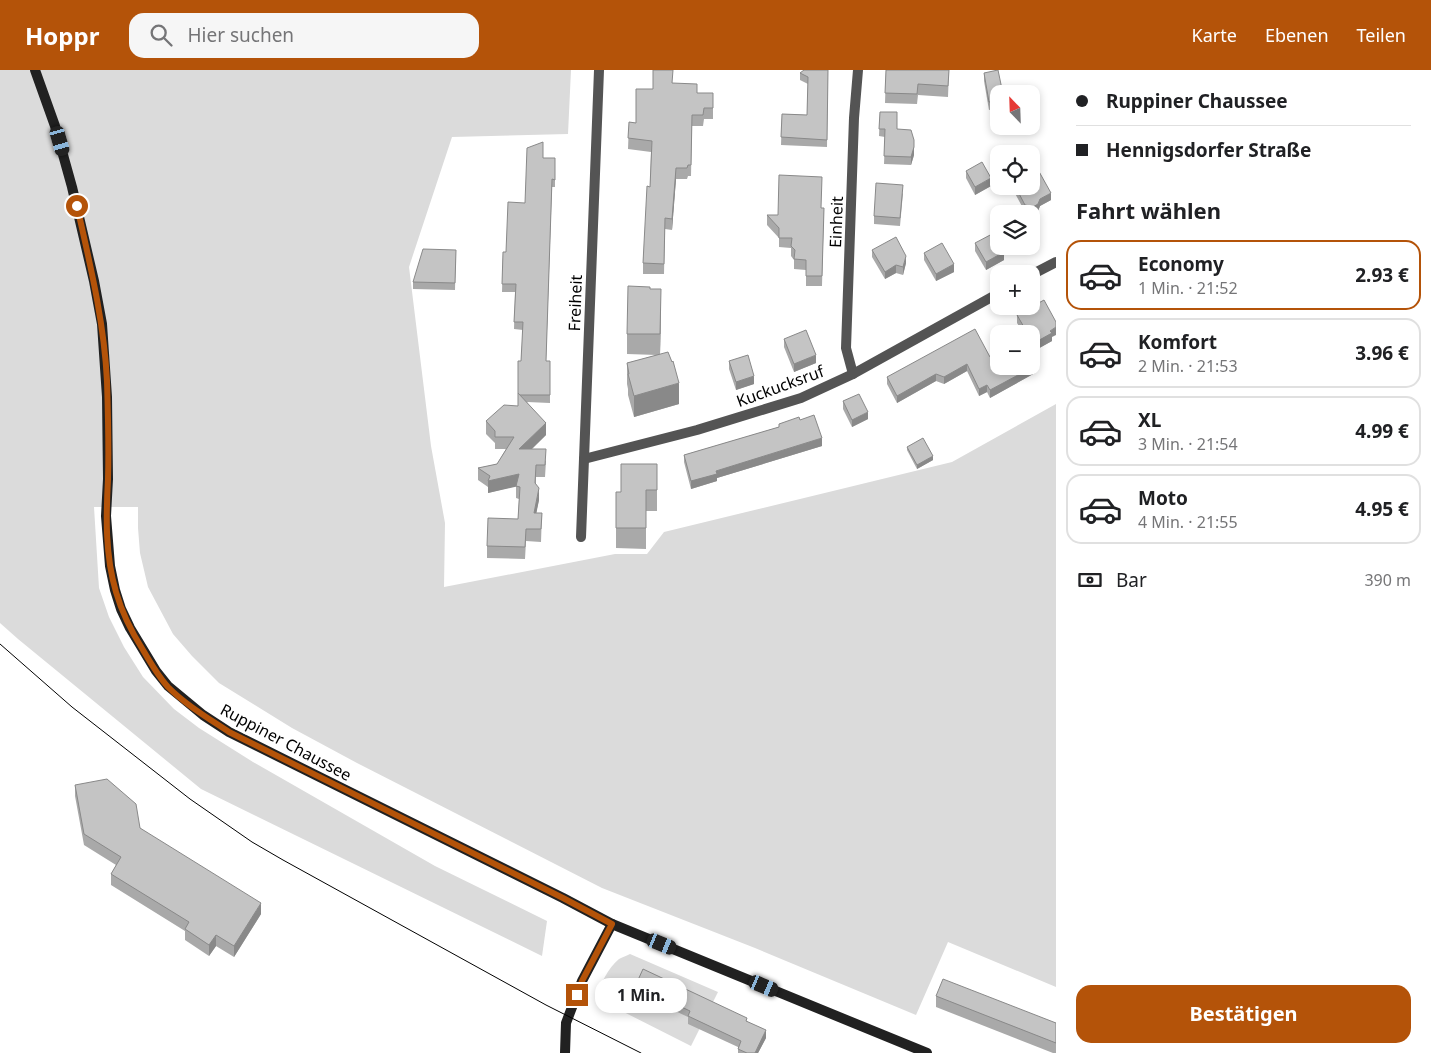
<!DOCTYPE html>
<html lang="de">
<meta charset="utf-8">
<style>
:root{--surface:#fff;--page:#f6f6f6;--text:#202124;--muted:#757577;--line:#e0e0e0;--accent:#b45309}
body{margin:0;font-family:"Noto Sans",sans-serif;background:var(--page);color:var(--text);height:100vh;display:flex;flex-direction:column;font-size:19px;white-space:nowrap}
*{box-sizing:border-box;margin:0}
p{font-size:16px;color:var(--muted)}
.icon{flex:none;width:28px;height:28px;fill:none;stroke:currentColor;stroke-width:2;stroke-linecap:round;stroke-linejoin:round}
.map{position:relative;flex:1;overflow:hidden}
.sheet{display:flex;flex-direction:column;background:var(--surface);width:375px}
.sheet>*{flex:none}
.banner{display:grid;align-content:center;height:110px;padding:0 20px;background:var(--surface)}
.needle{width:32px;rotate:337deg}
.buttons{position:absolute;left:990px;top:15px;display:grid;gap:10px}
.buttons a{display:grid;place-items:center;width:50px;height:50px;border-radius:10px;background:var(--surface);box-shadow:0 2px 8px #0003;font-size:25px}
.end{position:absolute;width:22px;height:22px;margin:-11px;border:6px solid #b45309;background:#fff;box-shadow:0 0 0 2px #fff}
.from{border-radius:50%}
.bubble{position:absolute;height:35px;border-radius:15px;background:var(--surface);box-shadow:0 2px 8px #0003;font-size:16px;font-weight:700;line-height:35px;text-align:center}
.car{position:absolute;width:15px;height:30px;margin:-15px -8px;border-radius:6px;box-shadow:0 0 4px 1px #0007;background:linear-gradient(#222 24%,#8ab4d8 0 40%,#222 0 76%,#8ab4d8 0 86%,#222 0)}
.banner b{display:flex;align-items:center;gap:18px;height:48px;font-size:19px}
.banner b+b{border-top:1px solid var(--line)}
.banner i{width:12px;height:12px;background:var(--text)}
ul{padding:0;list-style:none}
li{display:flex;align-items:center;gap:15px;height:70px;margin:0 10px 8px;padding:0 10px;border:2px solid var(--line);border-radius:15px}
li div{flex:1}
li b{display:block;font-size:19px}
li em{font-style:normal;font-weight:700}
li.current{border-color:var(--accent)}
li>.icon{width:45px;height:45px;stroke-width:1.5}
h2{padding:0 20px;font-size:22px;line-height:60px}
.pay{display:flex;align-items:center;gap:12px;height:55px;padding:0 20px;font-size:19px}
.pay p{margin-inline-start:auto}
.button{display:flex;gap:10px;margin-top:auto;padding:10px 20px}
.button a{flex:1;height:58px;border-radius:15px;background:var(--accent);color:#fff;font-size:20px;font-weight:700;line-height:58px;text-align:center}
header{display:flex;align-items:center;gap:30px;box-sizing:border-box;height:70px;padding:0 25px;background:var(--accent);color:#fff}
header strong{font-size:24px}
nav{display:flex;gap:28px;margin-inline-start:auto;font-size:18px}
.search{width:350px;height:45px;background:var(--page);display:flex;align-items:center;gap:12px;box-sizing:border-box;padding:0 18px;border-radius:15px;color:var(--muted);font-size:19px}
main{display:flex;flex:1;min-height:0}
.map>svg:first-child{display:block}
.green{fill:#dbdbdb}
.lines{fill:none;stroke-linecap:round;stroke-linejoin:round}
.minor{stroke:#545454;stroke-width:10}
.secondary{stroke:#212121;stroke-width:10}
.tram{stroke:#000;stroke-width:1}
.wall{fill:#a9a9a9}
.shaded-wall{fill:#898989}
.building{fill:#c4c4c4;stroke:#898989}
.route{stroke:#b45309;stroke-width:6}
.labels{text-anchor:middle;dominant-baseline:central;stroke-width:5;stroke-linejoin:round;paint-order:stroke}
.street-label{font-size:16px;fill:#000;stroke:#fff}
</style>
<header>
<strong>Hoppr</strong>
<div class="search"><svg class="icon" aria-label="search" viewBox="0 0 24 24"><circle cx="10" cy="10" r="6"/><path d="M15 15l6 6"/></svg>Hier suchen</div>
<nav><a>Karte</a><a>Ebenen</a><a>Teilen</a></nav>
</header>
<main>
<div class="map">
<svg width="1056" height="983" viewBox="0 0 1056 983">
<rect width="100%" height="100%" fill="#fff"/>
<!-- green -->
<g class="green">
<path d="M0,0H571L568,64L452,67L409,197L431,376L445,453L444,517L615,484H647L664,462L952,392L1056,334V917L948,872L916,945L755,878L602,818L357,693L292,658L219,613L192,586L173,564L148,517L140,483L138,458V437H94L99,518L109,547L124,577L143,607L174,639L199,658L253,692L435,796L547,851L542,886L201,719L18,569L0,553Z"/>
<path d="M630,884L718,922L691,976L596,928C600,915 608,898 619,889C622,887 627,886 630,884Z"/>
</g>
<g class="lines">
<!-- minor -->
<g class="minor">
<path d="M1031,205L1056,192"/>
<path d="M853,304L846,278L854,48L858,0"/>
<path d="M584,389L697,360L801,328L853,304L999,223"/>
<path d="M581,467L599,0"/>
</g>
<!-- secondary -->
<g class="secondary">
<path d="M35,0L55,56L72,117L94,211L102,254L107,327L108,409L106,446L110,496L115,520L121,539L130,558L156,601L168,616L203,645L229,662L563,828L612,854L927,983"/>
<path d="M565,983L566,953L582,911L612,854"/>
</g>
<!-- tram -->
<path class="tram" d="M0,574L72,637L190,729L252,772L283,790L546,935L641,983"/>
</g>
<!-- wall -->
<g class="wall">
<path d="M828,0L827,77L781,75L782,44L807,45L808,14L800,10V3Z"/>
<path d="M886,0H949L948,27L918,25L917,34L885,33Z"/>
<path d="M984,3L999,24V38L989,40L984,11Z"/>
<path d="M673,13L697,23H713V49H704L703,56H692L691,106H688L687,109H676L672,160L665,159L664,204H643V193L650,117L651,82L628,79L629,52L636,53L653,19Z"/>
<path d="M880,42L897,59L914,85L911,95L884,94L885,67L879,66Z"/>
<path d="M543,88H555V117H552L546,291H550V333L527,332L546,365L532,379L546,391L545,407H536V414L539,430L536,443H542L541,472L526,471L525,489L487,488V476L518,449L519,429L516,428V416L488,423V417L478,410V398L497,394L506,379H495V373L486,364V351L518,336L521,291L523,260L514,259L515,222H502L503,182H506Z"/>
<path d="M966,101L991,116L975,125L966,108Z"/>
<path d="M1011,116H1031L1051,130L1040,136L1038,141L1033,145L1025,142Z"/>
<path d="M903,123L900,156L874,154V146Z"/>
<path d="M822,138H824L822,216H806V200L794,199V190L791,186V178L779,177V168L767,155V145H778Z"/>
<path d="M975,173L1004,190L986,200L975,181Z"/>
<path d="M456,180L455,220L413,219V212Z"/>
<path d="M872,180L906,193L903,205L896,203L885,209L872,187Z"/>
<path d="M924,183L954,202L936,211L924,190Z"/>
<path d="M650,219L661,240L660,284L679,334L634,347L628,325V319L627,314V293L657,285L627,284V264Z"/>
<path d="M1017,245L1052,267V271L1034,281L1031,277V264H1024L1017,253Z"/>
<path d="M784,269L816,293L794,302L784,277Z"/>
<path d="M990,287L1035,303L990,328L987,322L979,326L967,301L944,314L936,311L897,333L887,314V307Z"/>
<path d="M729,291L754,314L736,320L729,299Z"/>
<path d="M843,331L868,349L852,357L843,339Z"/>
<path d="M800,350L822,376L717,408V411L691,419L684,392V385L779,357V354Z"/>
<path d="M907,377L933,390L917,399L907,380Z"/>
<path d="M657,394V441H646V479L616,478V422H621Z"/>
<path d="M75,715L140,758L261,844L234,887L216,876L209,886L185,870V861L111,815V804L116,795L84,775L75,726Z"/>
<path d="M643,899L747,951L766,968L758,983H738V977L688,954V947L656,932L653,938L633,928V921Z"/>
<path d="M936,926L1056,953V983H1053L936,937Z"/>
</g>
<!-- shaded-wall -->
<g class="shaded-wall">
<path d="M914,70V85L911,95V87Z"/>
<path d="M676,98V109L672,160V149Z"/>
<path d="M991,108V116L975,125V117Z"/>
<path d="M1051,123V130L1040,136L1038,141L1033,145V137L1040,129Z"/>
<path d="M1004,182V190L986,200V192Z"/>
<path d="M906,186V193L903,205V197Z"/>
<path d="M954,194V202L936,211V204Z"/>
<path d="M896,195V203L885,209V202Z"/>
<path d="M661,219V240L660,285V264Z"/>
<path d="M1056,257V265L1052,267V271L1034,281V273L1050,261Z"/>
<path d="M816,285V293L794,302V294Z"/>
<path d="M967,294V301L944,314V307Z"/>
<path d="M1035,296V303L990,328V320Z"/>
<path d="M936,304V311L897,333V326Z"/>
<path d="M754,306V314L736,320V312Z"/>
<path d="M679,313V334L634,347V326Z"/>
<path d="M987,315V322L979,326V319Z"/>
<path d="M868,342V349L852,357V350Z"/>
<path d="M546,353V365L519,391V379Z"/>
<path d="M822,368V376L717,408V411L691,419V411L716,401Z"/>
<path d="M933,386V390L917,399V395Z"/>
<path d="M519,404V416L488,423V411Z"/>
<path d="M539,418V430L534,455V443Z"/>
<path d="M261,833V844L234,887V876Z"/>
<path d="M216,865V876L209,886V875Z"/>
<path d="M656,925V932L653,938V930Z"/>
<path d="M766,960V968L758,983H755Z"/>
</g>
<!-- building -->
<g class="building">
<path d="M653,0H673L672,13L697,14V23H713V38H704L703,45H692L691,95H688L687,98H676L672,149L665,148L664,194L643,193L647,116L650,117L652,71L628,68L629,52L636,53V19H653Z"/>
<path d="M804,0H828L827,70L781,67L782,44L807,45L808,7L800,3Z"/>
<path d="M886,0H949L948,16L918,14L917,24L885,23Z"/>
<path d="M998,0L1003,24H999V31L989,32L984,3Z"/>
<path d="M880,42H897V59L911,60L914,70V77L911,87L884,86L885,59H879Z"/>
<path d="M543,72V88H555V110L552,109L546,291H550V325H520L518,323V291H521L523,252H514L516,214H502L503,182H506L508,132L525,133L527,78Z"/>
<path d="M1032,89L1051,123L1040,129L1038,134L1033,137L1025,135L1015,116H1031V90Z"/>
<path d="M982,92L991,108L975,117L966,101Z"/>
<path d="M779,105L822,107L821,138H824L822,206H806V190L794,189L795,180L791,176L792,168H779V158L767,145H778Z"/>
<path d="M876,113L903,115L900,148L874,146Z"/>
<path d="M994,163L999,172V176H1001L1004,182L986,192L975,173Z"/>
<path d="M896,167L906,186L903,197L896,195L885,202L872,180Z"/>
<path d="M942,173L954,194L936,204L924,183Z"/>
<path d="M423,179L456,180L455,213L413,212Z"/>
<path d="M628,216L650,217V219H661L660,264H627Z"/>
<path d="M1044,230L1056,252V257L1050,261L1052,263L1034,273L1031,269V264H1028L1017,245Z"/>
<path d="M975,259L990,287L999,282V296H1031V290L1035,296L990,320L987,315L979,319L967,294L944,307L936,304L897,326L887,307Z"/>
<path d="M806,260L816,285L794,294L784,269Z"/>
<path d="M668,282L672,292L673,291L679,313L634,326L628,304H629L627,293Z"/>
<path d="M748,285L754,306L736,312L729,291Z"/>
<path d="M518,323L546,353L519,379H546L545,395H536L535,413L539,418L534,443H542L541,459H526L525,477L487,476L488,448L518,449L520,417L516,416L519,404L488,411L490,406L478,398L497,394L514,367H495V361L486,351L504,335L518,336Z"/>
<path d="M859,324L868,342L852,350L843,331Z"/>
<path d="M814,345L822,368L716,401L717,404L691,411L684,385L779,357V354L799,347L800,350Z"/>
<path d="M923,368L933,386L917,395L907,377Z"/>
<path d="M621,394H657V420H646V458H616V422H621Z"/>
<path d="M107,709L136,734L140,758L261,833L234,876L216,865L209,875L185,859L189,852L111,804L121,787L84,764L75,715Z"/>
<path d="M643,899L747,948L746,951L766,960L755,983H747L738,979L741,971L688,946L690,941L656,925L653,930L633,921Z"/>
<path d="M943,909L1056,953V973L936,926Z"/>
</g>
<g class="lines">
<!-- route -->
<path class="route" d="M77,136C90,194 104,251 107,311C108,343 109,376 108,409C106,446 105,485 116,522C122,543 131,561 143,580C150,592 158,606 168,617C186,635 208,648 229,662L563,828L612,854L582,911L577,925"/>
</g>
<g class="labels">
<!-- street labels -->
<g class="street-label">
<text transform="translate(836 152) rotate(-88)">Einheit</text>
<text transform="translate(575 233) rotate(-88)">Freiheit</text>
<text transform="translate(780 316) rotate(-20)">Kuckucksruf</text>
<text transform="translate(286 672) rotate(28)">Ruppiner Chaussee</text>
</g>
</g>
</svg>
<div class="buttons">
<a><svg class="needle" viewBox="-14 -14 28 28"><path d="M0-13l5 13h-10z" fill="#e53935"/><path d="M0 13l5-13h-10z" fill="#757577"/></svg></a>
<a><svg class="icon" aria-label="locate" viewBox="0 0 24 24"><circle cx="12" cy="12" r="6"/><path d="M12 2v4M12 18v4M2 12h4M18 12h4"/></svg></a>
<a><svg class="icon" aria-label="layers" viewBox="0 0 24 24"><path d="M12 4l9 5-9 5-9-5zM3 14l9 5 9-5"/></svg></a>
<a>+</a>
<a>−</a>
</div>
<i class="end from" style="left:77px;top:136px"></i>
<i class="end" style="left:577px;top:925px"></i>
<div class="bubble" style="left:595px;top:908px;width:92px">1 Min.</div>
<i class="car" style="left:60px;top:71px;rotate:164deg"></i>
<i class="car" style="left:662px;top:874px;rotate:112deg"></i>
<i class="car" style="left:764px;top:916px;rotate:113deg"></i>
</div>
<section class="sheet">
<div class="banner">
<b><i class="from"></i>Ruppiner Chaussee</b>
<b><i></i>Hennigsdorfer Straße</b>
</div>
<h2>Fahrt wählen</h2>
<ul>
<li class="current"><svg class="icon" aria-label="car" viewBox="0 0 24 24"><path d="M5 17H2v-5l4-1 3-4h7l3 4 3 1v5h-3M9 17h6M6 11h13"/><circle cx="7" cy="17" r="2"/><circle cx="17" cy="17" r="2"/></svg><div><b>Economy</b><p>1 Min. · 21:52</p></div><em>2.93 €</em></li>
<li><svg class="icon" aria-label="car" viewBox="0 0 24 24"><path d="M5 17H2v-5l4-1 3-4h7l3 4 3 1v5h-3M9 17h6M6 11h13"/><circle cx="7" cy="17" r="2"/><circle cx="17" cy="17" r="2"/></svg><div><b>Komfort</b><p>2 Min. · 21:53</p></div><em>3.96 €</em></li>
<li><svg class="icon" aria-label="car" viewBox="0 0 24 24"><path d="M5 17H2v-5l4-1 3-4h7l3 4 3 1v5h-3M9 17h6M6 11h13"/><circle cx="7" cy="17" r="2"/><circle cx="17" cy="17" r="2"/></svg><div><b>XL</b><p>3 Min. · 21:54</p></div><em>4.99 €</em></li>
<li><svg class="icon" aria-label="car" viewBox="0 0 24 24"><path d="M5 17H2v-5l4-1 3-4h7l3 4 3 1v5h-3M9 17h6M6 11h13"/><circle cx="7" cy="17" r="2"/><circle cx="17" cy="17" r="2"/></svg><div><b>Moto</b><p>4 Min. · 21:55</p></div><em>4.95 €</em></li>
</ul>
<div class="pay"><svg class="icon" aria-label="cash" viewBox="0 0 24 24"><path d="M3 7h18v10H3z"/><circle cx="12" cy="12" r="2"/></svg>Bar<p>390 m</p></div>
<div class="button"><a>Bestätigen</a></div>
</section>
</main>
